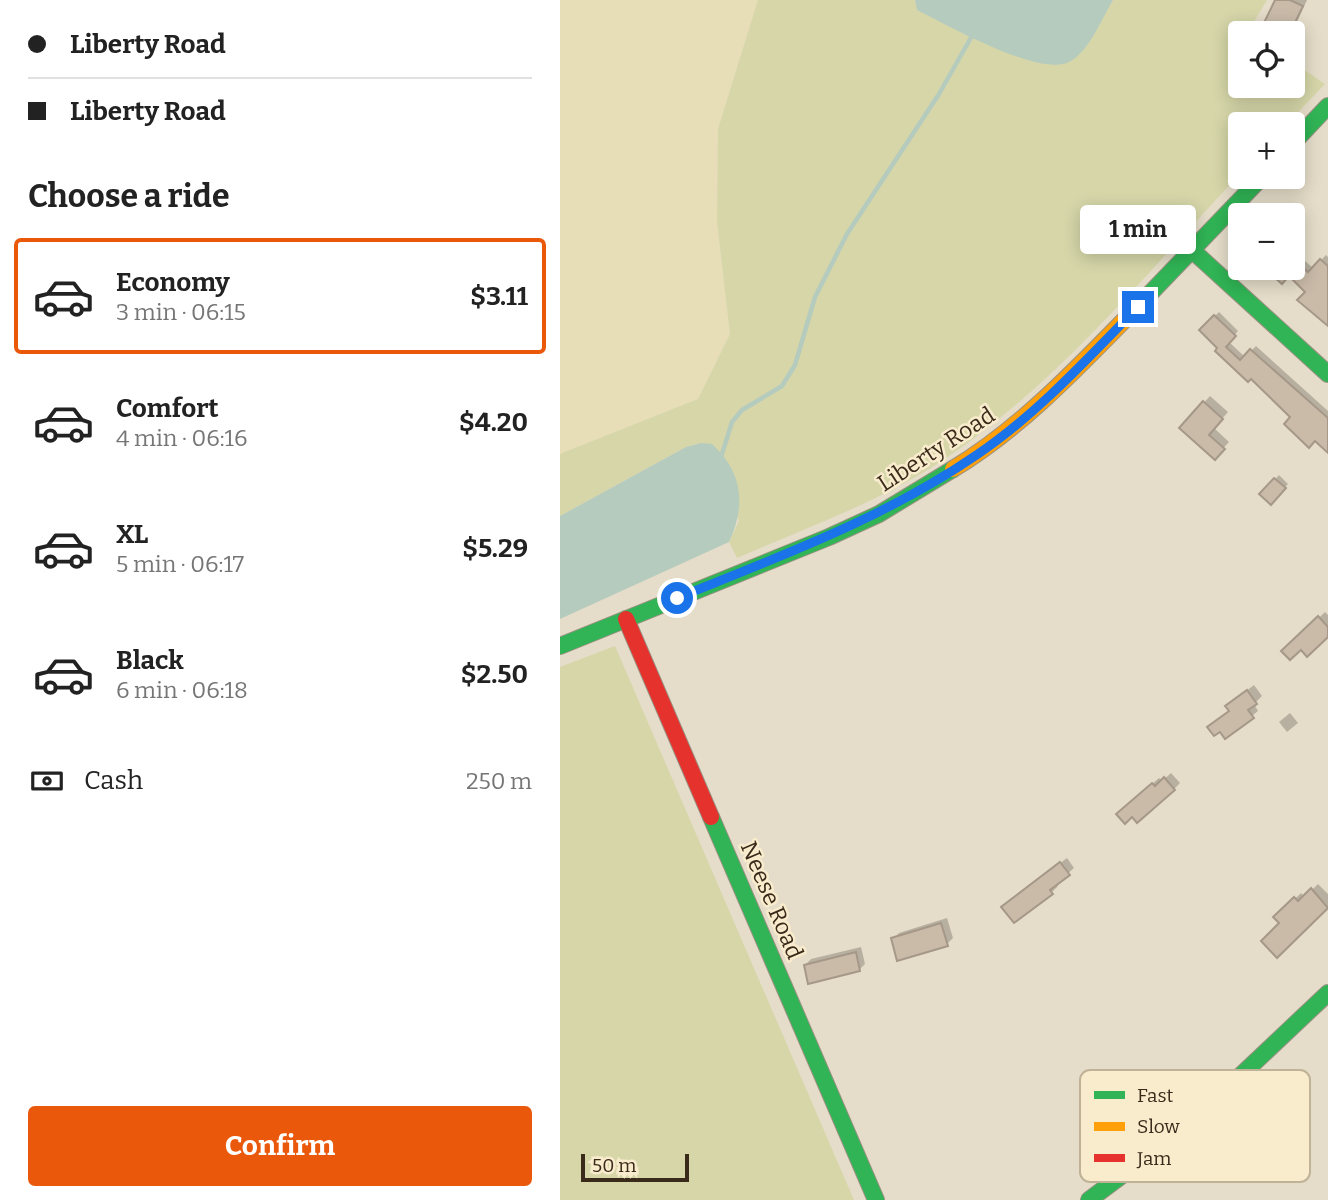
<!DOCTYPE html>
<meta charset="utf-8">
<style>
:root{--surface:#fff;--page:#f2f2f2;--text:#222;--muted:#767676;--line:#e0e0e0;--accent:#ea580c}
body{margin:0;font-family:Bitter,serif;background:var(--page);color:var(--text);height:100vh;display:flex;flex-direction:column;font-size:26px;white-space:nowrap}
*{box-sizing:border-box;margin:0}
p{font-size:23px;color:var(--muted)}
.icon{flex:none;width:38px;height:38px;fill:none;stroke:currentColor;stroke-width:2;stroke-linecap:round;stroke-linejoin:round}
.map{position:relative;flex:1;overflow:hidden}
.sheet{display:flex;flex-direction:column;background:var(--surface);width:560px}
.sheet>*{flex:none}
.banner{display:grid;align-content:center;height:154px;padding:0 28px;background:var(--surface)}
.controls{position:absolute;left:668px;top:21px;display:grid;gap:14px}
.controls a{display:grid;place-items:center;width:77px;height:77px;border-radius:7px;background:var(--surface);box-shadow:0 4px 18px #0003;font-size:35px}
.scale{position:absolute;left:21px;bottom:18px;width:108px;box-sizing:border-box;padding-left:7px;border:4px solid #392a1a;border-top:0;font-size:19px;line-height:24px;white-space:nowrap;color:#392a1a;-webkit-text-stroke:5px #f9eccd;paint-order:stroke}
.end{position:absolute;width:32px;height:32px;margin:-16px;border:9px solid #1a73e8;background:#fff;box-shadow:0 0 0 4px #fff}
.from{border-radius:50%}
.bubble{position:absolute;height:49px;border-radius:7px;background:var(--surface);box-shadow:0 4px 18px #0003;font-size:23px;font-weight:700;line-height:49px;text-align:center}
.banner b{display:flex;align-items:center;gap:24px;height:66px;font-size:26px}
.banner b+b{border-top:2px solid var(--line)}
.banner i{width:18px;height:18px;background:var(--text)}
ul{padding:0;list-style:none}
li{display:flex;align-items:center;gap:21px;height:116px;margin:0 14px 10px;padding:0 14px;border:4px solid transparent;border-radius:7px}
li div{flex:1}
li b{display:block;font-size:26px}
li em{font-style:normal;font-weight:700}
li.selected{border-color:var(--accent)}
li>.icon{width:63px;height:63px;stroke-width:1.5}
h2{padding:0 28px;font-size:32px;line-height:84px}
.pay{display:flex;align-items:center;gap:18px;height:77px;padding:0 28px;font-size:26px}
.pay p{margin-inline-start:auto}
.primary-button{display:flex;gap:14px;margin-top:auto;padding:14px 28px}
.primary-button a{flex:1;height:80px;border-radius:7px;background:var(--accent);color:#fff;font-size:28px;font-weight:700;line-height:80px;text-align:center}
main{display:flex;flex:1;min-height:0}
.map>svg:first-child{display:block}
.farmland{fill:#e7deb7}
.green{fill:#d6d6a9}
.water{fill:#b5cbbe}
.shadow{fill:#0003}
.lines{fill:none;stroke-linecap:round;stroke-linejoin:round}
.stream{stroke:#b5cbbe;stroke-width:4.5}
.building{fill:#cabba9;stroke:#a69888;stroke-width:2}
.fast-casing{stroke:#9a9183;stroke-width:18}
.slow-casing{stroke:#9a9183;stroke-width:18}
.jam-casing{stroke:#9a9183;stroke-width:18}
.fast{stroke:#30b455;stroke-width:16}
.slow{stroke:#ff9f0a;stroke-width:16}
.jam{stroke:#e5322d;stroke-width:16}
.route{stroke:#1a73e8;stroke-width:9}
.labels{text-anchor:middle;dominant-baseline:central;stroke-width:5;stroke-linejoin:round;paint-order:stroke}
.street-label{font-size:23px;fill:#392a1a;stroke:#f9eccd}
.key{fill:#f9eccd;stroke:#bfb297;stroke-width:2}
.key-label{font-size:19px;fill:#392a1a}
</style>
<main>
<section class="sheet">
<div class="banner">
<b><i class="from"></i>Liberty Road</b>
<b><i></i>Liberty Road</b>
</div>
<h2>Choose a ride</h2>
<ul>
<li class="selected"><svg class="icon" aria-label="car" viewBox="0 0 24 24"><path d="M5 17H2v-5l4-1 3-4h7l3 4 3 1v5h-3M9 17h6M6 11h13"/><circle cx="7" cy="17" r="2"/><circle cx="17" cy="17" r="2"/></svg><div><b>Economy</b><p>3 min · 06:15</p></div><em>$3.11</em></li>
<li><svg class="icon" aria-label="car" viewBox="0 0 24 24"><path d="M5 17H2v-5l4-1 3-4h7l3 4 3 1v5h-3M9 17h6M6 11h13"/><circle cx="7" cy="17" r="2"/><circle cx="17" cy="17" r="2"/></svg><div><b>Comfort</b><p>4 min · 06:16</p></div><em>$4.20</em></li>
<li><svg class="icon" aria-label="car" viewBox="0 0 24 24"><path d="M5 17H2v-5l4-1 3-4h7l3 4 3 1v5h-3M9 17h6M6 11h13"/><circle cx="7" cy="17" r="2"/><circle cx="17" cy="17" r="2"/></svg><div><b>XL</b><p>5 min · 06:17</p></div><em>$5.29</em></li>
<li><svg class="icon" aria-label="car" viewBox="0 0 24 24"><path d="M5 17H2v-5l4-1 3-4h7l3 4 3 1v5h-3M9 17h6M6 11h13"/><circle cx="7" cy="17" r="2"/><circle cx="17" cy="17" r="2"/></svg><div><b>Black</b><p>6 min · 06:18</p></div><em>$2.50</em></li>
</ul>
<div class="pay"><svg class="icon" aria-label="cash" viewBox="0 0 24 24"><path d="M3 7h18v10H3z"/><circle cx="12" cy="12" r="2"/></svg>Cash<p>250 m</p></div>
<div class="primary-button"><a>Confirm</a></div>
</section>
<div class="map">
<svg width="768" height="1200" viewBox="0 0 768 1200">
<rect width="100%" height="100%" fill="#e5ddc9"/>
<!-- farmland -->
<path class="farmland" d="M0,0H198L158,129L157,221L170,333L138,399L0,454Z"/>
<!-- green -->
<g class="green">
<path d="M198,0H355L358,10L411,36L479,63L525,46L553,0H707L689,30L693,33H681V86H733V62L765,84L727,124H681V173C587,272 498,384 383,460C320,502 245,528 177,558L169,542L179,521L141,443L126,447L0,516V454L138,399L170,334L157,221L158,129Z"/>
<path d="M55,646L294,1200H0V667Z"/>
</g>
<!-- water -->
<g class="water">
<path d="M355,0H553C542,18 529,52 509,62C479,77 387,25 357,10Z"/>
<path d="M141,443L152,444C183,472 186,506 169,542L0,619V516L126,447Z"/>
</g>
<!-- shadow -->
<g class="shadow">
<path d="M717,0H747L732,33H713L703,29Z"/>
<path d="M733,250L753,268L766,255L768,257V325L740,299L747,291L729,274L722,281L707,268H733Z"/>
<path d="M659,312L678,331L669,342L685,357L696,346L768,411V451L641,330Z"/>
<path d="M650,396L668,412L654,428L669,442L655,457L622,427Z"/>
<path d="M719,475L728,484L711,503L702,494Z"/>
<path d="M765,612L768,615V635L747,655L741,648L724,651Z"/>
<path d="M694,685L702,696L694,704L698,711L692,716L670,710L673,701Z"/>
<path d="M730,713L738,723L727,732L719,722Z"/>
<path d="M611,773L620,783L614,789L572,815L564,808L599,778L602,781Z"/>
<path d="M507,858L514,868L496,884L498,886L492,892L454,921L449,901Z"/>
<path d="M758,884L768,894V906L717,955L721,923L716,917L741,893L745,897Z"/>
<path d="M387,918L393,938L387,944L333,939L339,933Z"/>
<path d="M301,947L305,964L299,970L245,965L251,959Z"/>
</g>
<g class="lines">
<!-- stream -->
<path class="stream" d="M161,457L172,422L182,410L222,386L235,365L255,297L287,234L379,94L413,34"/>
</g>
<!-- building -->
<g class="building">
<path d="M715,0H730L743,6L730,33H709L701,29Z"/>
<path d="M733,259L748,272L760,259L768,266V326L737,300L745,292L729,276L722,284L704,268H733Z"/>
<path d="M654,315L676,336L666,347L680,360L690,349L768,418V453L755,441L749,448L724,424L730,417L691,379L688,382L655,351L657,348L639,330Z"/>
<path d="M643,401L663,419L649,435L665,449L655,460L619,428Z"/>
<path d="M714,478L726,488L711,505L699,494Z"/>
<path d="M758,616L768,627V637L747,657L741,650L730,660L721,651Z"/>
<path d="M687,690L697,704L688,710L694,718L665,739L660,732L654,736L647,727L669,711L665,706Z"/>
<path d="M604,777L615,790L577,823L572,817L565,824L556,814L592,783L595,786Z"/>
<path d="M500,862L510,875L490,890L493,894L454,923L441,907Z"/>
<path d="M751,888L768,908L717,958L701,941L719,923L713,917L734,897L738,901Z"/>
<path d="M381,923L388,946L337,961L331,938Z"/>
<path d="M296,952L300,971L248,984L244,965Z"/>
</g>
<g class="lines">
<defs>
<g id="fast">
<path d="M733,143L768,106"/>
<path d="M633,251L768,374"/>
<path d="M580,304L702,177"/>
<path d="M0,646L269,537L319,514L393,469"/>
<path d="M151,817L316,1200"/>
<path d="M529,1200L624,1129L768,993"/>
</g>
<path id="slow" d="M393,469C463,427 523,362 580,304"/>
<path id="jam" d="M66,619L151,817"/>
</defs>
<!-- fast casing -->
<use href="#fast" class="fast-casing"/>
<!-- slow casing -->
<use href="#slow" class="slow-casing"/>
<!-- jam casing -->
<use href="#jam" class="jam-casing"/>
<!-- fast -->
<use href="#fast" class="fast"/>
<!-- slow -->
<use href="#slow" class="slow"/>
<!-- jam -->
<use href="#jam" class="jam"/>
</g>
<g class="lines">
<!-- route -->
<path class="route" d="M117,598C221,556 325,518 418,454C477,414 528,358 578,307"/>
</g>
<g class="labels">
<!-- street labels -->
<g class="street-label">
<text transform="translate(376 449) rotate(-33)">Liberty Road</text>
<text transform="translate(212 900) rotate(67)">Neese Road</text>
</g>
</g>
<!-- legend -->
<rect x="520" y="1070" width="230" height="112" rx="10" class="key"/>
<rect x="534" y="1091" width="31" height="8" fill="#30b455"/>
<rect x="534" y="1122" width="31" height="9" fill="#ff9f0a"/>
<rect x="534" y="1154" width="31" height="8" fill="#e5322d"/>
<g class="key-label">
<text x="577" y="1102">Fast</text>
<text x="577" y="1133">Slow</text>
<text x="577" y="1165">Jam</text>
</g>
</svg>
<div class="controls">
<a><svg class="icon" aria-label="locate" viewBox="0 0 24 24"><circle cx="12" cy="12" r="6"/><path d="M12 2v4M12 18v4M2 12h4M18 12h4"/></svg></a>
<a>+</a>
<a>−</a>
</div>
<div class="scale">50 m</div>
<i class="end from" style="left:117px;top:598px"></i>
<i class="end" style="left:578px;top:307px"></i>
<div class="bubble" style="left:520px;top:205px;width:116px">1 min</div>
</div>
</main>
